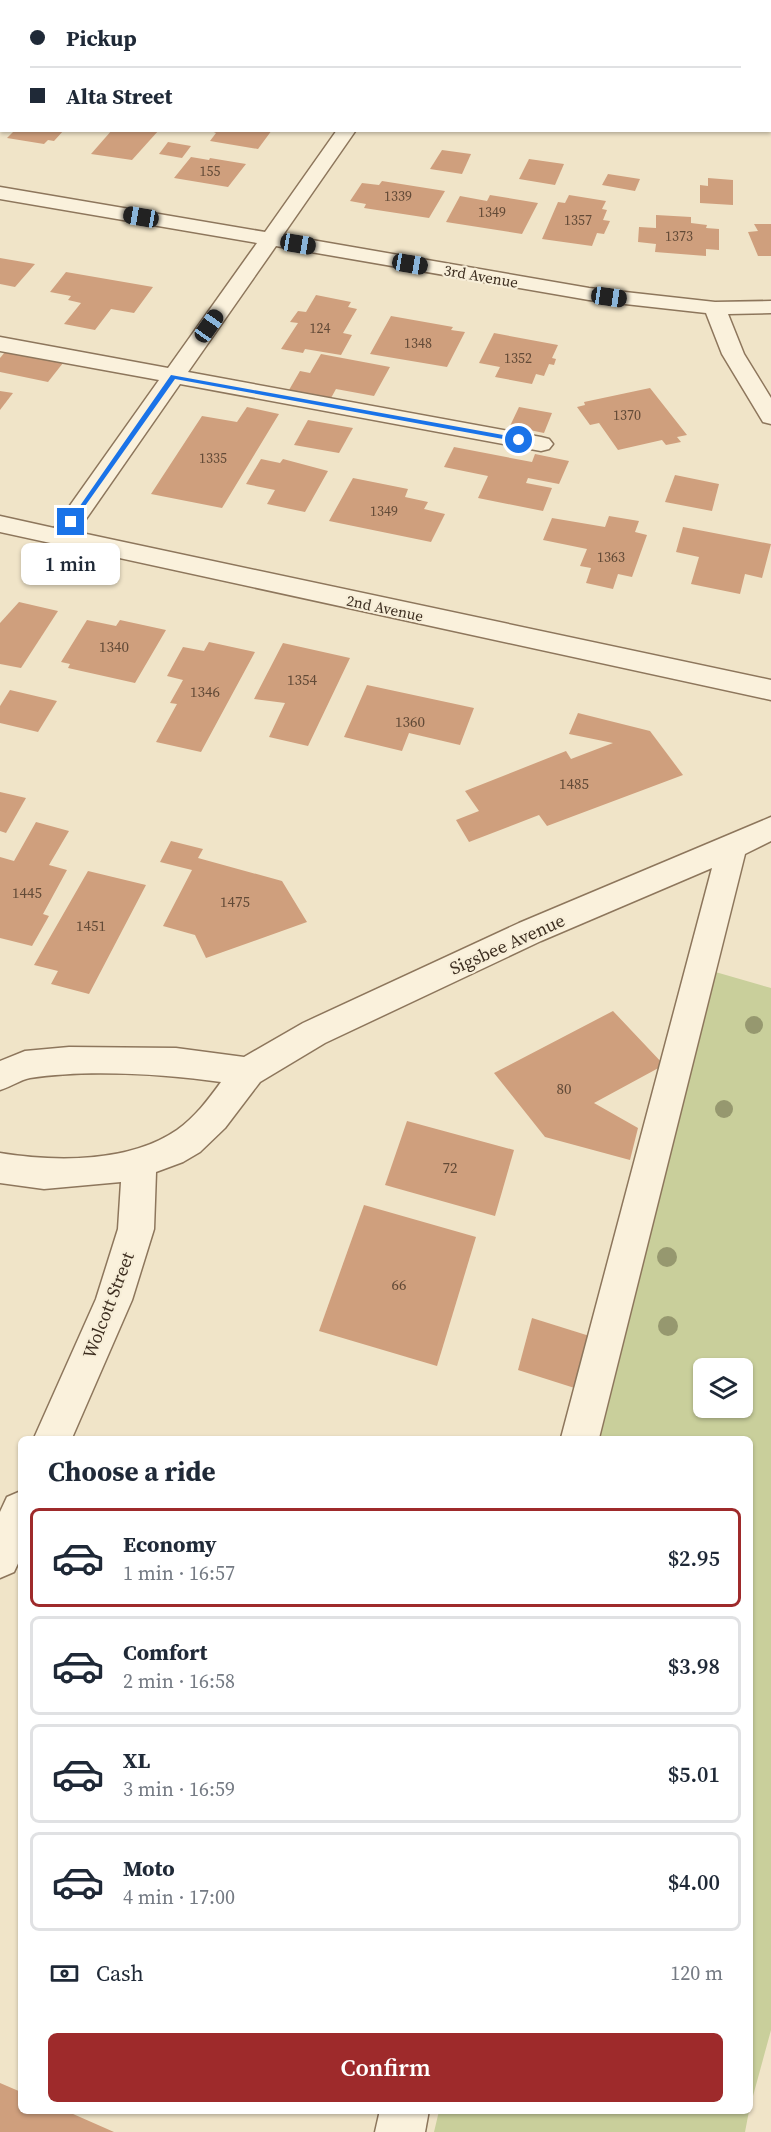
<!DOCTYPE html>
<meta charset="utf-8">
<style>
:root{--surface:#fff;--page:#f2f2f3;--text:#1f2937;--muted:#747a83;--line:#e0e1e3;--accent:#9e2a2b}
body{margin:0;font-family:"Source Serif 4",serif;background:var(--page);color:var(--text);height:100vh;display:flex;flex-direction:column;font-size:22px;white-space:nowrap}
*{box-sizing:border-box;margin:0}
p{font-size:20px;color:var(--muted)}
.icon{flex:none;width:33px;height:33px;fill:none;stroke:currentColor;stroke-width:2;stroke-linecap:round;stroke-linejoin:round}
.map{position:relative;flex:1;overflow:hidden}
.details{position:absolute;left:18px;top:1436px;width:735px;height:678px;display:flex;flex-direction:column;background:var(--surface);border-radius:9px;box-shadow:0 2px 4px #0004}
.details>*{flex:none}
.guide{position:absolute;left:0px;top:0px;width:771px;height:132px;box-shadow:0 2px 4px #0004;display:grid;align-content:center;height:132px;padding:0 30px;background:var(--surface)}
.fabs{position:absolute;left:693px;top:1358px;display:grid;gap:12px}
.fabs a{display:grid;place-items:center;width:60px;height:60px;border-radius:9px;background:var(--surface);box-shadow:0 2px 4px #0004;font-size:30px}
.end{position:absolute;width:27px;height:27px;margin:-14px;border:8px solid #1a73e8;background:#fff;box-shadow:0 0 0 3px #fff}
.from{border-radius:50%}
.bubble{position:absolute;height:42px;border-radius:9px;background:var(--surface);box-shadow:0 2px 4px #0004;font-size:20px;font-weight:600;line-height:42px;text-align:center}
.car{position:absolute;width:18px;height:36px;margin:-18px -9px;border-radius:8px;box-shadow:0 0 4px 2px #0007;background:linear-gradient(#222 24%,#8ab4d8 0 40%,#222 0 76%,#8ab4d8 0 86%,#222 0)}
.guide b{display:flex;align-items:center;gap:21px;height:57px;font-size:22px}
.guide b+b{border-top:2px solid var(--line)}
.guide i{width:15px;height:15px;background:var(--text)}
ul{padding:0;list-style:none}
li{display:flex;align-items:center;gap:18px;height:99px;margin:0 12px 9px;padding:0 18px;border:3px solid var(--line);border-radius:9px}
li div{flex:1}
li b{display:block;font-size:22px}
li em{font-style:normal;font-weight:600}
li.active{border-color:var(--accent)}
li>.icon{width:54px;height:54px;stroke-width:1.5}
h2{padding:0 30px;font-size:27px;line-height:72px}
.pay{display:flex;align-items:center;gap:15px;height:66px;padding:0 30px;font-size:22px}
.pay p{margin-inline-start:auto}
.button{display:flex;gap:12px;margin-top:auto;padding:12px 30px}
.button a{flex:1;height:69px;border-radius:9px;background:var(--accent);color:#fff;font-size:24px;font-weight:600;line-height:69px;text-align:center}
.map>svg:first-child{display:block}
.green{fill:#c9cf9b;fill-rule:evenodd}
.building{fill:#cf9f7d}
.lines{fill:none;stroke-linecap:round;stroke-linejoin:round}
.minor-casing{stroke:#8d765c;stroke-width:3}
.minor{fill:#faf1dc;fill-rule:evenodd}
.tree{fill:#96986f}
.route{fill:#1a73e8}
.labels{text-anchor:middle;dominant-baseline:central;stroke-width:4.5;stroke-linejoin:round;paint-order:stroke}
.far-number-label{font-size:14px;fill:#624a37}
.far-street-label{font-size:15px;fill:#3d2e20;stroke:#f7eed8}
.number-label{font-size:15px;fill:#624a37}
.street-label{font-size:18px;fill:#3d2e20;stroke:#f7eed8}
</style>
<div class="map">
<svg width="771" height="2132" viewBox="0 0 771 2132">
<rect width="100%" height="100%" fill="#f0e4c8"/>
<!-- green -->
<g class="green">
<path d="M712,971L771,988V2030L750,2107V1438H600ZM704,1368H742V1407H704Z"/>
<path d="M439,2111V2110L749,2111L745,2132H434Z"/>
</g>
<!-- building -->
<g class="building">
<path d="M15,130H64L54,141L48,140L44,144L7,138Z"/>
<path d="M112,130H159L132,160L91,154Z"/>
<path d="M209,130H272L258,149L210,141L216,133Z"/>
<path d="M168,142L191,146L182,158L159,154Z"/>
<path d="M442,150L471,154L462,174L430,169Z"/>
<path d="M191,157L209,160L210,158L246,164L228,187L174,178Z"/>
<path d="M529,159L564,164L555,185L519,179Z"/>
<path d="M608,174L640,179L635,191L602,185Z"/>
<path d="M708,178L733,180V205L700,203V185L708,186Z"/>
<path d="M382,181L445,191L429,218L364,208L366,204L350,201L362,183L379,185Z"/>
<path d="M490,195L538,203L522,234L446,222L460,196L487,201Z"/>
<path d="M569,195L606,201L602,209L607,210L603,220L610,221L604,234L597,233L592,246L542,239L558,202L565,203Z"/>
<path d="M656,215L691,217V223L707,225L706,228L719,229V250L706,249V256L655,252L656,244L638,242L639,227L656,228Z"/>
<path d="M754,224H771V256H758L748,232L758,231Z"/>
<path d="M0,258L35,264L15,287L0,284Z"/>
<path d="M66,272L153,287L134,313L111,309L95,330L64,324L81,303L68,300L71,296L50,292Z"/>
<path d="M316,295L351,302L348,307L357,309L343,333L352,335L341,355L305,349L303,353L281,349L298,323L290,322L298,311L306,312Z"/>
<path d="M391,316L453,327L451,330L465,332L447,367L370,354Z"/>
<path d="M494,333L558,345L552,358L556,359L554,365L549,364L544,376L536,374L532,384L495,377L500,367L479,363Z"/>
<path d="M5,352L63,363L48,382L0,372V358Z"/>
<path d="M321,354L390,367L374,396L336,389L331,398L289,390L300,371L310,373Z"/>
<path d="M650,388L687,435L677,437L681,442L666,445L662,440L618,450L599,423L590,425L577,407L585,405L584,402Z"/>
<path d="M0,391L13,393L0,410Z"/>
<path d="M247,407L279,414L222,508L151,494L202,416L237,422Z"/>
<path d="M519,407L552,413L544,433L510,426Z"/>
<path d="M308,420L353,428L339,453L294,445Z"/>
<path d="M454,447L532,462L535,454L569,461L559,484L528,478L526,483L552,488L543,511L478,498L488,476L444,467Z"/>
<path d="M261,459L280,463L283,459L328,471L305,512L267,504L275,490L246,484Z"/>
<path d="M675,475L719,484L712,511L665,502Z"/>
<path d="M353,478L408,489L405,497L428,502L424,509L445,514L431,542L329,521Z"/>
<path d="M609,516L639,521L635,532L647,535L632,577L618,574L613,589L586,583L591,568L580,566L587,549L543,540L552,518L605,527Z"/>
<path d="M683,527L771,544L762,578L745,574L740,594L691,584L699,557L676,552Z"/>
<path d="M19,602L58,611L21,668L0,664V623Z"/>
<path d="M87,620L116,626L120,620L166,630L135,683L68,668L70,664L61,662Z"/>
<path d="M209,642L255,652L201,752L156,742L177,704L170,703L183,680L167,676L183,647L204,651Z"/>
<path d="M283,643L350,658L308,746L269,737L285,703L254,699Z"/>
<path d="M367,685L474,708L460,745L409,733L402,751L344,737Z"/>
<path d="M10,690L57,701L38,732L0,723V706Z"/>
<path d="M578,713L650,731L683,775L547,826L539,815L469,842L456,820L479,811L465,791L566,751L571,759L613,743L569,734Z"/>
<path d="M0,792L26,798L6,833L0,831Z"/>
<path d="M36,822L69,831L49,865L67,870L43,914L49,916L32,946L0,938V857L14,861Z"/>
<path d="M171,841L203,849L198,858L282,881L307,922L206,958L195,935L163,926L192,870L160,862Z"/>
<path d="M88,871L146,885L89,994L51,984L58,971L34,965Z"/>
<path d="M613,1011L664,1065L594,1103L638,1128L630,1160L545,1137L494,1073Z"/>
<path d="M407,1121L514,1150L495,1216L385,1185Z"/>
<path d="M364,1205L476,1237L437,1366L319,1331Z"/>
<path d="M532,1318L596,1338L584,1391L518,1370Z"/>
<path d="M0,2083L21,2092V2110H64L114,2132H0Z"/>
</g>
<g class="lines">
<defs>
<g id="minor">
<path d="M175,0H200L201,2H176Z"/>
<path d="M431,0H447L430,2Z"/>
<path d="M640,0H660L661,2H641Z"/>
<rect x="770" y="27" width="1" height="10"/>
<rect x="0" y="64" width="2" height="10"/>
<path d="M337,130H356L283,235L589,288L715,302L771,301V313L728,314L744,354L771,398V424L763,422L722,354L706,313L589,300L276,246L188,372L541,437L549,439L553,444L549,449L541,451L180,384L77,532L771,680V700L0,532V516L54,528L159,380L0,351V337L168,368L257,243L0,199V187L265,232Z"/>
<path d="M771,817V841L745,854L599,1438H561L712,868L541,941L325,1043L260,1082L225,1128L200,1152L183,1162L156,1172L154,1229L132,1300L72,1438H34L96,1299L118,1229L121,1182L44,1189L0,1183V1153C55,1162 129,1163 177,1130C195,1117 208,1100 221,1082C164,1074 87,1069 30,1078C20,1080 10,1087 0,1090V1061L25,1051L69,1047L176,1048L244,1057L303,1023L519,923Z"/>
<path d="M21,1491V1557L14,1572L0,1578V1512L7,1497Z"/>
<path d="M380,2110H429L425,2132H375Z"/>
</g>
</defs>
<!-- minor casing -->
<use href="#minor" class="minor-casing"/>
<!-- minor -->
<use href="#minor" class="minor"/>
</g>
<!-- trees -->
<g class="tree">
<circle cx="754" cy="1025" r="9"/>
<circle cx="724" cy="1109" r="9"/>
<circle cx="667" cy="1257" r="10"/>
<circle cx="668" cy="1326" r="10"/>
</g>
<!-- route -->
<path class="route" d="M171,375L519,438L522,440L519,442L175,379L73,523H68Z"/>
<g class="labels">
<!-- far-number labels -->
<g class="far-number-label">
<text x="210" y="171">155</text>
<text x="398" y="196">1339</text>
<text x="492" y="212">1349</text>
<text x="578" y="220">1357</text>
<text x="679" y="236">1373</text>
<text x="320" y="328">124</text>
<text x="418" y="343">1348</text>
<text x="518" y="358">1352</text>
<text x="627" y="415">1370</text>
<text x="213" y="458">1335</text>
<text x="384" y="511">1349</text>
<text x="611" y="557">1363</text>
</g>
<!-- far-street labels -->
<g class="far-street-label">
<text transform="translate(481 276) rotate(10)">3rd Avenue</text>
<text transform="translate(385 608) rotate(12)">2nd Avenue</text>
</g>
<!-- number labels -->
<g class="number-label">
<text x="114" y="646">1340</text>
<text x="302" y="679">1354</text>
<text x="205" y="691">1346</text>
<text x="410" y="721">1360</text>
<text x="574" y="783">1485</text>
<text x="27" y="892">1445</text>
<text x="235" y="901">1475</text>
<text x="91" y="925">1451</text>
<text x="564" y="1088">80</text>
<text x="450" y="1167">72</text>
<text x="399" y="1284">66</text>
</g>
<!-- street labels -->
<g class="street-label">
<text transform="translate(507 944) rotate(-24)">Sigsbee Avenue</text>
<text transform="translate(108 1305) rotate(-69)">Wolcott Street</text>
</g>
</g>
</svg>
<div class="fabs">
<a><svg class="icon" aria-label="layers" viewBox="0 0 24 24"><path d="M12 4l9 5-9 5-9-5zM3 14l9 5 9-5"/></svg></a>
</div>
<i class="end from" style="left:519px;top:440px"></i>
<i class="end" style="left:71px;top:522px"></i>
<div class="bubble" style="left:21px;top:543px;width:99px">1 min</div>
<i class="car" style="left:141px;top:217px;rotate:280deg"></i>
<i class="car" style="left:298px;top:244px;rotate:100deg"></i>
<i class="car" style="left:410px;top:264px;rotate:100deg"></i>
<i class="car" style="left:609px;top:297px;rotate:98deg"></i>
<i class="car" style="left:209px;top:326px;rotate:35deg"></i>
<div class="guide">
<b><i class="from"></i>Pickup</b>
<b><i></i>Alta Street</b>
</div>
<section class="details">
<h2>Choose a ride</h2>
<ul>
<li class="active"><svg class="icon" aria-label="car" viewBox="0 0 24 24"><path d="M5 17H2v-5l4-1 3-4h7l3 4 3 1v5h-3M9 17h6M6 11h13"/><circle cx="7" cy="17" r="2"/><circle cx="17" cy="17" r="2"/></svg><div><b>Economy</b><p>1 min · 16:57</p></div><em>$2.95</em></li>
<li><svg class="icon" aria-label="car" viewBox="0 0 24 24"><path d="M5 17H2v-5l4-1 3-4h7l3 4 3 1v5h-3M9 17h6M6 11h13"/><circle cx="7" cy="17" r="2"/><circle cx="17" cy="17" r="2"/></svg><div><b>Comfort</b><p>2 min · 16:58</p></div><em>$3.98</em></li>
<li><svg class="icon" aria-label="car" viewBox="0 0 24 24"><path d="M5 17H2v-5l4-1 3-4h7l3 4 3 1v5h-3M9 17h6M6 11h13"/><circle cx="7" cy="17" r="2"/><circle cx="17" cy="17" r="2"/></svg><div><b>XL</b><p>3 min · 16:59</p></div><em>$5.01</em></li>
<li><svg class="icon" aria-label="car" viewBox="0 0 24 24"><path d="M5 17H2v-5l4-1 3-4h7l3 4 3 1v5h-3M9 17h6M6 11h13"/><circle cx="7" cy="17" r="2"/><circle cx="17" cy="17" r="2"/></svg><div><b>Moto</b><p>4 min · 17:00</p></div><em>$4.00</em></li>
</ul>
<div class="pay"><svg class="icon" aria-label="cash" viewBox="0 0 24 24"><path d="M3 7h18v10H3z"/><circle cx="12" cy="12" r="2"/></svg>Cash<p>120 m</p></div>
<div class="button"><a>Confirm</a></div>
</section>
</div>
